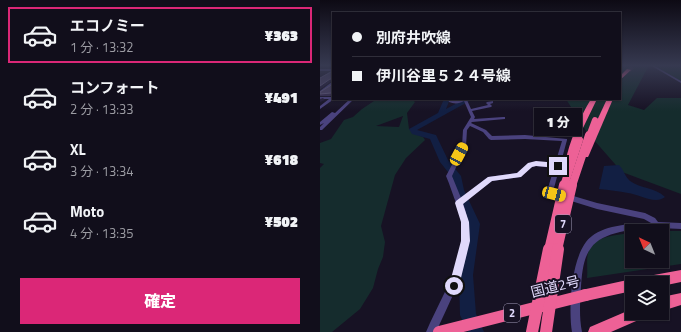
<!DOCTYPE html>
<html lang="ja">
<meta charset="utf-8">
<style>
:root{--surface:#110e1b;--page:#1a1724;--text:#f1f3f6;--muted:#9c9ca3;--line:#302e3a;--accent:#db2777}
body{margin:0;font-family:"Titillium Web","Noto Sans JP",sans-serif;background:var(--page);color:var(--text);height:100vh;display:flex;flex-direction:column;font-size:15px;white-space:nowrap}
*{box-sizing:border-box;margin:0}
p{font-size:13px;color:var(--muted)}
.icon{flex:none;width:22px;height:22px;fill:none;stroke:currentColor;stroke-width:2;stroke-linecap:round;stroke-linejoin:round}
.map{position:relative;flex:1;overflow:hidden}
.drawer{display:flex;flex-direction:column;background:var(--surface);width:320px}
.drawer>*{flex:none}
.banner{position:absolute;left:12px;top:12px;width:289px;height:88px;border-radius:0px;box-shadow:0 1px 3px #0004,0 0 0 1px var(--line);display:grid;align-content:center;height:88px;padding:0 20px;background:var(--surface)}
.needle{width:26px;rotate:317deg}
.controls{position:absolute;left:305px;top:224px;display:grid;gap:8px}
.controls a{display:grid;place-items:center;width:44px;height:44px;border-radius:0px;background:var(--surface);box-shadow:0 1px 3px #0004,0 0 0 1px var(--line);font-size:20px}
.end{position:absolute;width:18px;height:18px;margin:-9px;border:5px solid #e0d9fb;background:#111;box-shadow:0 0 0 2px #111}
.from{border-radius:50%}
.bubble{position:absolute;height:28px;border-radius:0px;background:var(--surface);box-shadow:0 1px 3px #0004,0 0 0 1px var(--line);font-size:13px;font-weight:800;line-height:28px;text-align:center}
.car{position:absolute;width:12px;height:24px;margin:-12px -6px;border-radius:5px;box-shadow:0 0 3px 1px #0007;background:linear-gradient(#f5c518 24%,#345 0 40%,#f5c518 0 76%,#345 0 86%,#f5c518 0)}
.banner b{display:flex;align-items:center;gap:14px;height:38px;font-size:15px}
.banner b+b{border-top:1px solid var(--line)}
.banner i{width:10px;height:10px;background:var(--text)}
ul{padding:7px 0 0;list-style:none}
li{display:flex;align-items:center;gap:12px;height:56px;margin:0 8px 6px;padding:0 12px;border:2px solid transparent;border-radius:0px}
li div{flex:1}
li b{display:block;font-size:15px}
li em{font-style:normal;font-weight:800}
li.active{border-color:var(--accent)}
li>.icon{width:36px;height:36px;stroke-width:1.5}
.button{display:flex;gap:8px;margin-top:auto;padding:8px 20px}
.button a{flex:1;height:46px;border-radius:0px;background:var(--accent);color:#fff;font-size:16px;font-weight:800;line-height:46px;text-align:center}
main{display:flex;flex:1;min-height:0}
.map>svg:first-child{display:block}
.green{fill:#152c2d;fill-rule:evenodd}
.water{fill:#121f43}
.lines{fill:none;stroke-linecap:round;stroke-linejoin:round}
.river{fill:#121f43;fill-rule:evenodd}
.highway-tunnel{stroke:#353044;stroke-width:4.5;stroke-dasharray:4.5 2.5;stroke-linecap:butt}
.minor{fill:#4a427e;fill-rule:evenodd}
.highway{fill:#ed6196;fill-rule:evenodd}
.highway-bridge-far3{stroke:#ed6196;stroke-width:6}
.highway-bridge-far2{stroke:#ed6196;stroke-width:8}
.highway-bridge-far1{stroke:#ed6196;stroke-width:10}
.highway-bridge{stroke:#ed6196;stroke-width:12}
.wall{fill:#372d50}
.shaded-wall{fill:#221a37}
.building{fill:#493f62;stroke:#61587a}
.route{fill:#e0d9fb}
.labels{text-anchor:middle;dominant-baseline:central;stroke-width:4;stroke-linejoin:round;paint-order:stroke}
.shield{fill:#171224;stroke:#a49dba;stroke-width:1}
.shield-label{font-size:11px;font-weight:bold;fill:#e0d9fb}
.near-street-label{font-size:14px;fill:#e0d9fb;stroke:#171224}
</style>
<main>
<section class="drawer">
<ul>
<li class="active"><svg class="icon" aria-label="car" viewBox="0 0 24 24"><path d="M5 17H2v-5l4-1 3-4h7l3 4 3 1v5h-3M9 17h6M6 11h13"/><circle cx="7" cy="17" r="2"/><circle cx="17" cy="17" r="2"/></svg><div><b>エコノミー</b><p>1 分 · 13:32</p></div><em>¥363</em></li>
<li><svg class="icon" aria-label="car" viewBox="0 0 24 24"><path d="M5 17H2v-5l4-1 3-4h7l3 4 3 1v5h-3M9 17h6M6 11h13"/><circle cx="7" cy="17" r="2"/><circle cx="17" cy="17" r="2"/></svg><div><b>コンフォート</b><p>2 分 · 13:33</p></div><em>¥491</em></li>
<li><svg class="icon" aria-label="car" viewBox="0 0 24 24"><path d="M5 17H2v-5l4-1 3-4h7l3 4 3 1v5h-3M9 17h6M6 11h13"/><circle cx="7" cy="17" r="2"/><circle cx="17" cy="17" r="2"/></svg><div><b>XL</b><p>3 分 · 13:34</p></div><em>¥618</em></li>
<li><svg class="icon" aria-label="car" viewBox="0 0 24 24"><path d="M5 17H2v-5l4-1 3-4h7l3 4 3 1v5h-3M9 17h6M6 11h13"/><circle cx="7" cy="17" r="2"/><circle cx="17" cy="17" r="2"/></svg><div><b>Moto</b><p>4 分 · 13:35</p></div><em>¥502</em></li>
</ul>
<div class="button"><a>確定</a></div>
</section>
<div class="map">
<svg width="361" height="332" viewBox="0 0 361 332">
<rect width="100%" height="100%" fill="#171224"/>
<!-- green -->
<g class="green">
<path d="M300,65H329L308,105L324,110L337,98H361V194L302,172L266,131L246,99H300Z"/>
<path d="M341,65H361V81L335,66Z"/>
<path d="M57,99H91L95,102L87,113L89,129L96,134L103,137L105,140L86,158L75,175L61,226L65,242L63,257L58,269L53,288L40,309L12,332H0V168L4,164L0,163V143L11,139L24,120L33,117L42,109ZM83,116L79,127L56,126Z"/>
<path d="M327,231H361V264L267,278C268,270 266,260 268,253C273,235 298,235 312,233V261H342V231Z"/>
</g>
<!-- water -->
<path class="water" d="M299,165C304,170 305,177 310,181C321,189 335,187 345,197C335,205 319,194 308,193C299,191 289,190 279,189L284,166Z"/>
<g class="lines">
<!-- river -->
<path class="river" d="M124,99H130L126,109L145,99H153L97,130L116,135L128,160L141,176L144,190L160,224L153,275L156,314L164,332H148L140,315L139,275L148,224L134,190L132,177L120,162L110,139L92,134L89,129L118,113Z"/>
<!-- highway-tunnel -->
<path class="highway-tunnel" d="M309,70L315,65"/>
<!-- minor -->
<g class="minor">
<path d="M330,65H333L361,81V83Z"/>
<path d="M0,69H13V72L0,80V78L11,71H0Z"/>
<path d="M12,82H13V85L0,94V91Z"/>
<path d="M0,97H13V99H14L0,109V106L9,99H0Z"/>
<path d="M30,99H34L2,130H0V127L4,123L0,125V122L12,112L15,113Z"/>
<path d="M128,99H132V100C137,102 142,99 148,99L147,100L151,109L168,105L166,103L167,102L173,101V103L170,104L172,106L171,107L152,111L155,117L154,119L183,117H185V119L152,122L151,123L166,130L172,136L205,135L247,139V140L234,188L236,192L245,194L246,196L245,198L243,199L232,196L228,188L234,168L216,166L212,167L200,177L172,181L143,203C160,248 134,292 116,332H106C121,297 145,262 142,222C141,216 138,210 137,205C133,196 130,185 126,176L142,146L143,130L151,117L144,101C139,104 134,104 129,102ZM150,126L163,132L169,139L171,140L205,139L242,141L235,164L216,162L210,163L197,173L168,177L141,198L132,176L146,146L147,130Z"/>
<path d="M250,195L277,203L325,213L335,218L338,222L361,223V229C337,228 286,226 271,248C263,258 262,274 261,286C260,302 259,317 262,332H252C248,309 251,251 272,236C286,225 313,223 331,223L324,219L277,209L248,200L247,198L248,196Z"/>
</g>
<!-- highway -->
<g class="highway">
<path d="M307,69L311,70L300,80V76Z"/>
<path d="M271,99H277L262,130L253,163L252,165H246L245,163C250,140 259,119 271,99Z"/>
<path d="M287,99H293L269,155L268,157H262L261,155Z"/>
<path d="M361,270V282L342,286V283H312V291L266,301L261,300L260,295L261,290L266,289L312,279L317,282L319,279L323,277Z"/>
<path d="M361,293V305L342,311V297Z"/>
<path d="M312,309V313H325L323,318L291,332H268L270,327Z"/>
</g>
<!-- highway-bridge-far3 -->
<path class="highway-bridge-far3" d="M269,136L275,120"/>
<!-- highway-bridge-far2 -->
<g class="highway-bridge-far2">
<path d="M244,186L259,140"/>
<path d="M252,186L269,135"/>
</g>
<!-- highway-bridge-far1 -->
<g class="highway-bridge-far1">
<path d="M229,250L244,185"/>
<path d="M237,250L252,185"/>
</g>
<!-- highway-bridge -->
<g class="highway-bridge">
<path d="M119,332L266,295"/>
<path d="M212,332L229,249"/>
<path d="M226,332L238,249"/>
</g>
</g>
<!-- wall -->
<path class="wall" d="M13,70V94L12,96H0V92L13,84V81H11L0,89V78L13,71Z"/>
<!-- shaded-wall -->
<g class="shaded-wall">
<path d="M10,79L11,81L0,89V86Z"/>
<path d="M13,91V94L12,96L11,93Z"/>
<path d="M3,98L5,100L0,102V99Z"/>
</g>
<!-- building -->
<path class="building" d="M13,70V91L11,93L0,94V92L13,84V79H10L0,86V78L13,71Z"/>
<!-- sky -->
<linearGradient id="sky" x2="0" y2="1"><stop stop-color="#0d0a14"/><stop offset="0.59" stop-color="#363950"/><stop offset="1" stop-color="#363950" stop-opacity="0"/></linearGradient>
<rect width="361" height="111" fill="url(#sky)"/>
<!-- route -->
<path class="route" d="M216,161L238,163L241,166L238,168L216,166L212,167L201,177L172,181L143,204L149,222L150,241L139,286L137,290L134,291L130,290L129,286L141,241V222L135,203L136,201L168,177L197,173L208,163Z"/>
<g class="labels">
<!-- shield labels -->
<g class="shield">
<rect x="235" y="215" width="16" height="18" rx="3"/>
<rect x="184" y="304" width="16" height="18" rx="3"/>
</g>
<g class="shield-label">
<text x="243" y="224">7</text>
<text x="192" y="313">2</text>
</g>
<!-- near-street labels -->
<g class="near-street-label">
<text transform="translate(235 286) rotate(-14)">国道2号</text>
</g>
</g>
</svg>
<div class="controls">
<a><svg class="needle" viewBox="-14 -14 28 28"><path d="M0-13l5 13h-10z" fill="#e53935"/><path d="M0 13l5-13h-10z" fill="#9c9ca3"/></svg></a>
<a><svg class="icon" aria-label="layers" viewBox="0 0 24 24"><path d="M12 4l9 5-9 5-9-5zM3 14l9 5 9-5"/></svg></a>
</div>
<i class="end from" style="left:134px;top:286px"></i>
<i class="end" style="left:238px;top:166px"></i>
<div class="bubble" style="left:214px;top:108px;width:48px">1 分</div>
<i class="car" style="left:139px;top:154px;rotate:28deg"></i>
<i class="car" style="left:234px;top:194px;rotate:105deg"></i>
<div class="banner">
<b><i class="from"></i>別府井吹線</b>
<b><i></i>伊川谷里５２４号線</b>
</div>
</div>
</main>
